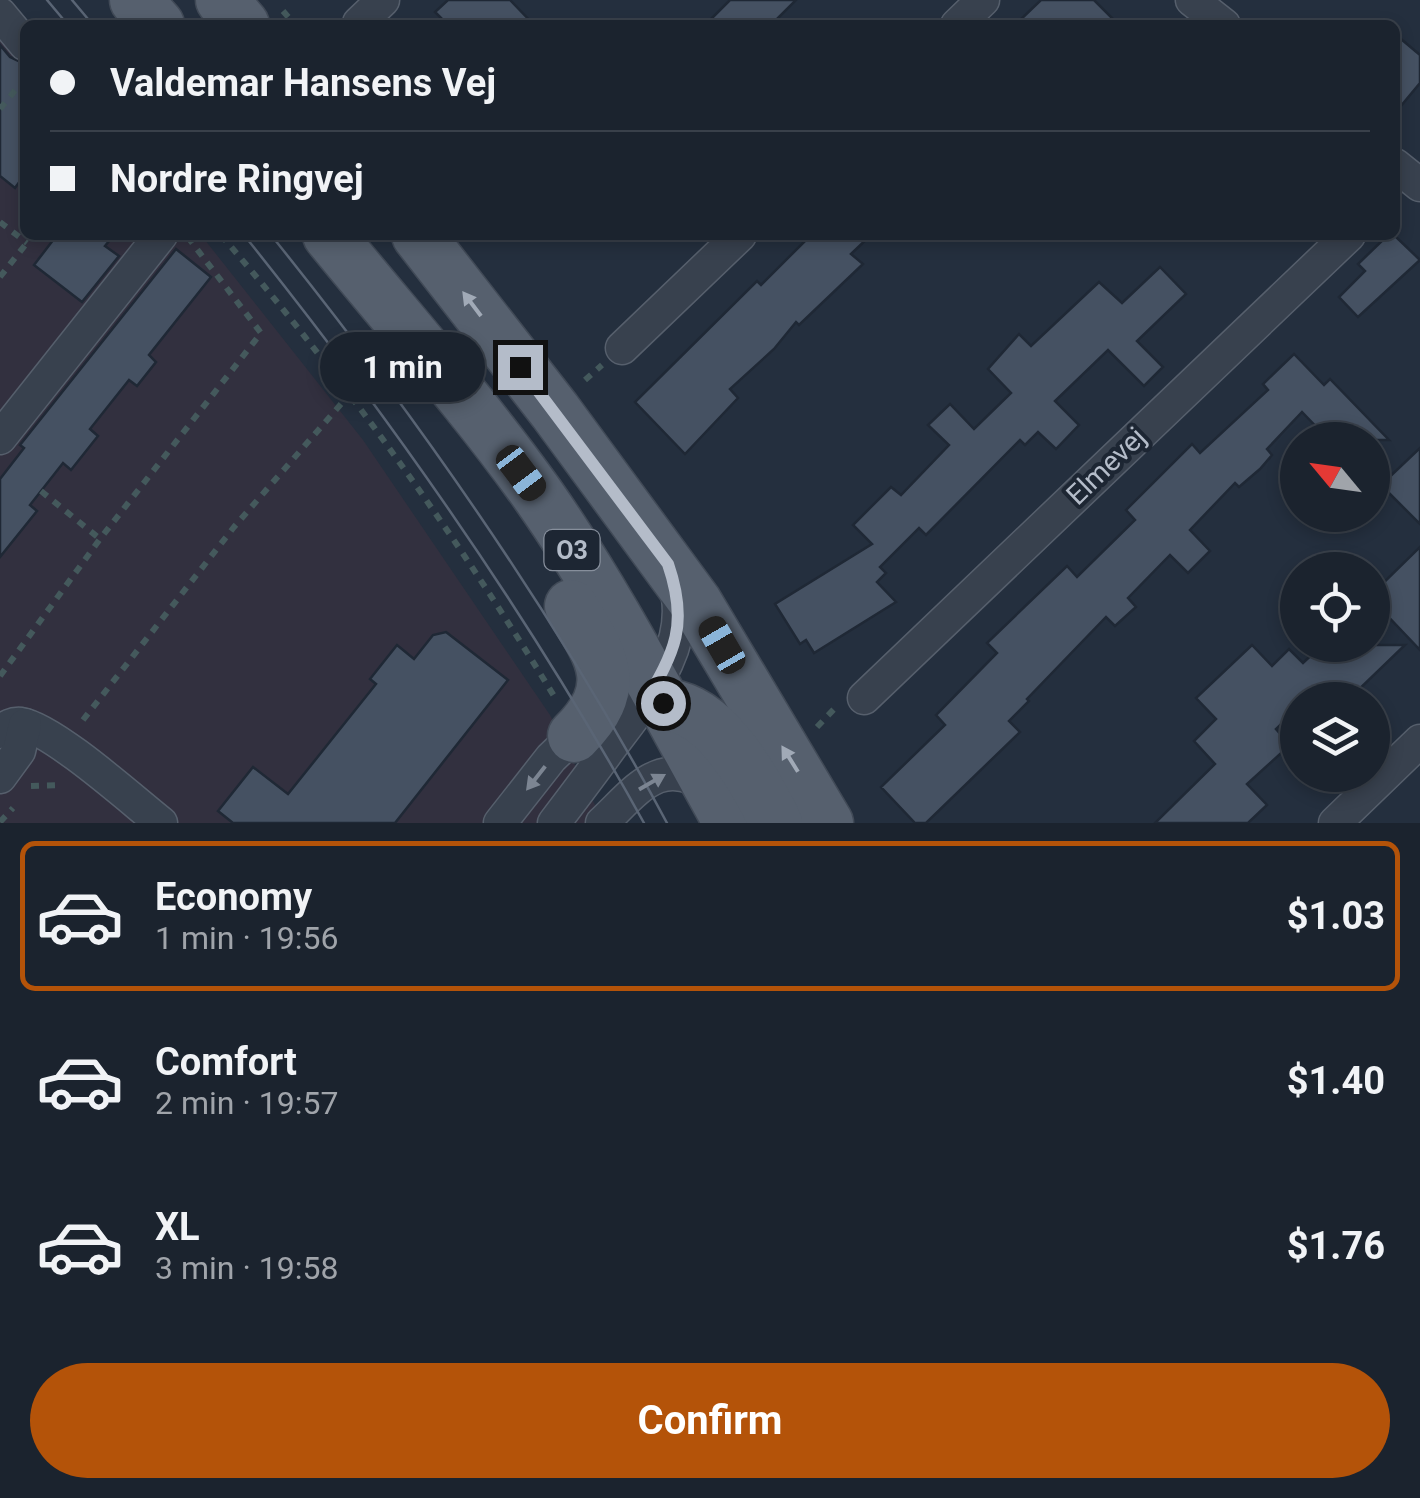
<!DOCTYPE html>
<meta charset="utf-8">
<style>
:root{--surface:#1b232e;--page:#282f3a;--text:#f1f3f6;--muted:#a0a4aa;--line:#39404a;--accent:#b45309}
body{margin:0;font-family:Roboto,sans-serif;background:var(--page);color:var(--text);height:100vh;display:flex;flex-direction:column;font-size:38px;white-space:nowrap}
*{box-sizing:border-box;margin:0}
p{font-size:32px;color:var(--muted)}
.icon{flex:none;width:55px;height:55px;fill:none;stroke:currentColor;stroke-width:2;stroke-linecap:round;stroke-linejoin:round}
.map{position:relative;height:823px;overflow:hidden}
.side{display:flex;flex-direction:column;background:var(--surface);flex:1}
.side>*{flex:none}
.banner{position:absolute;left:20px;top:20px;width:1380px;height:220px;border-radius:15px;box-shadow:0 5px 15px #0003,0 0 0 2px var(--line);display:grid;align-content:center;height:220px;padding:0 30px;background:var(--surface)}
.needle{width:65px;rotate:299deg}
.buttons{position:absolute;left:1280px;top:422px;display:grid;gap:20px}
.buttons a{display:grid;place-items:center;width:110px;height:110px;border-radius:50%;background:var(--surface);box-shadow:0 5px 15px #0003,0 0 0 2px var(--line);font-size:50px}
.end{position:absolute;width:45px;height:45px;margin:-22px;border:12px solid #b4bcc9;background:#111;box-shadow:0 0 0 5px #111}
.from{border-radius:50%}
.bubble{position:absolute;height:70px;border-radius:35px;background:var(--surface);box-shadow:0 5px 15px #0003,0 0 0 2px var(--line);font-size:32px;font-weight:700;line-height:70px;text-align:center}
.car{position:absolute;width:30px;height:60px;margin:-30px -15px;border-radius:12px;box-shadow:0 0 8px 2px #0007;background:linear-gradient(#222 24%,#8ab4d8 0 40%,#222 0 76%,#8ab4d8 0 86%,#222 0)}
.banner b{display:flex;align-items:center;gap:35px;height:95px;font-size:38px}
.banner b+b{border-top:2px solid var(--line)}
.banner i{width:25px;height:25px;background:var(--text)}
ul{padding:18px 0 0;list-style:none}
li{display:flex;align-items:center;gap:30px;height:150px;margin:0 20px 15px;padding:0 10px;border:5px solid transparent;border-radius:15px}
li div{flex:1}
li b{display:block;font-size:38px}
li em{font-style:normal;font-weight:700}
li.active{border-color:var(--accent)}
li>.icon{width:90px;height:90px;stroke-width:1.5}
.primary-button{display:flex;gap:20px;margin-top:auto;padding:20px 30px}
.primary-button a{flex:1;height:115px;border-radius:60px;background:var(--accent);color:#fff;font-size:40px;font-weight:700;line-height:115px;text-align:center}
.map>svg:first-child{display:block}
.medical{fill:#32303f}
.building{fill:#455162;stroke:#1f2835;stroke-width:2.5}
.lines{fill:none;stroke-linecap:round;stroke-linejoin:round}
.street-casing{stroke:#565f6c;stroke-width:35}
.primary-casing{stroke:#414a57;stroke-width:55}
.path{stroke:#44595c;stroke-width:6;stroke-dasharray:8 8;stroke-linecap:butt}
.street{stroke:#38414e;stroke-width:32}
.primary{stroke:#56606e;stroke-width:52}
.tram{stroke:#5a6575;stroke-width:2.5}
.oneway{fill:#a1aab7}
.oneway2{fill:#7c8592}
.route{stroke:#b4bcc9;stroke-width:12}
.labels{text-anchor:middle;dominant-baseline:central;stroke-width:8;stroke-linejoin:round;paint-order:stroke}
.shield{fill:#1d2633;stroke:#878f9c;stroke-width:2.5}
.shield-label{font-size:25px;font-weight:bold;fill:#b4bcc9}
.street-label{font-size:28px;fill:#b4bcc9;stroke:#1d2633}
</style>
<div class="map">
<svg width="1420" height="823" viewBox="0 0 1420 823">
<rect width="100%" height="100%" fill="#242f3e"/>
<!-- medical -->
<path class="medical" d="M0,0H8L28,25H25V235H201L363,440L550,715L604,823H0Z"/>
<!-- building -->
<g class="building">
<path d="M448,0H510L534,25H448L435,12Z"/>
<path d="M730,0H796L771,25H705Z"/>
<path d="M1041,0H1094L1119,25H1015Z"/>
<path d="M1395,34L1420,55V83L1395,113Z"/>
<path d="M0,45L10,57L25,64V174L15,188L0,176Z"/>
<path d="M57,235H114L105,246L119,256L82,302L34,265Z"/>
<path d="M811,235H871L851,254L863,264L799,325L796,322L774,349L730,389L738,398L685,454L635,402L757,281L761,285Z"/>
<path d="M1388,235H1394L1420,260L1358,317L1339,297L1365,271L1358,264Z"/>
<path d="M176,249L211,277L149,355L156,362L137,386L129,380L90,429L98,436L71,470L63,463L30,505L37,511L0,557V479L24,448L20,445Z"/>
<path d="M1160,267L1186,294L1137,341L1163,367L1144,386L1108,350L1055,401L1079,425L1056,449L1038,432L1025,445L1020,440L926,535L919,528L880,567L886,573L877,582L896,602L814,653L806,640L800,644L775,604L872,544L853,525L891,487L901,495L949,445L928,425L950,404L974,429L1011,393L988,369L1019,334L1031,346L1099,282L1122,303Z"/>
<path d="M1294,354L1324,385L1330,379L1389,440H1329L1302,412L1267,449L1272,455L1260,469L1239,487L1235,483L1190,530L1210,551L1188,573L1170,555L1128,598L1136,607L1115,626L1106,617L1027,699L1029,701L1009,721L1020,732L926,823H915L881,787L945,725L936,715L997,653L987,643L1067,566L1077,577L1135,520L1126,510L1192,444L1200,453L1268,390L1263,384Z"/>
<path d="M1420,448V524L1381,485Z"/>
<path d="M1420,547V650L1382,610L1388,604L1375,591Z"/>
<path d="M446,632L508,680L395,823H233L218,811L253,767L288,794L376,684L370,679L397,645L414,659L433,635Z"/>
<path d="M1252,645L1272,666L1289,649L1303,663L1322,645H1405L1349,699L1340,690L1332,697L1321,685L1305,700H1298V708L1276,729L1290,745L1247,784L1267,805L1248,823H1155L1215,764L1194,741L1216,719L1196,698Z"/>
</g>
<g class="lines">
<defs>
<g id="street">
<path d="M1192,0L1224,25"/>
<path d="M0,14L25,44"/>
<path d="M359,23L383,0"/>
<path d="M957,25L983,0"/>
<path d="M1395,165L1420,185"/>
<path d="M622,348L740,235"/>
<path d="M0,438L161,235"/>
<path d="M864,698L1349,235"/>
<path d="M0,732C7,727 12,723 21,724C53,729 132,800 161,823"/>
<path d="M0,777L19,751L25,725"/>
<path d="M500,823L551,758L574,736"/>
<path d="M554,823C573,798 592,773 610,748C645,701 695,644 674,581"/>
<path d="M602,823C638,789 660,754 710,787"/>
<path d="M1335,823L1420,741"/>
</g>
<g id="primary">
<path d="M136,0L158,25"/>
<path d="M222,0L243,25"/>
<path d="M329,235C399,321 474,405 538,495C611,599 668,713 730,823"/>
<path d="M418,235L555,411L696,603L827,823"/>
<path d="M571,606C603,658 623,687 574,736"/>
<path d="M677,707C722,719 757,784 776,823"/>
</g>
</defs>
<!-- street casing -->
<use href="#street" class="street-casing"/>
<!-- primary casing -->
<use href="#primary" class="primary-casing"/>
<!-- path -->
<g class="path">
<path d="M283,11L295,25"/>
<path d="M0,109L25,78"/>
<path d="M0,222L27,243"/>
<path d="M221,235C344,378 456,535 554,696"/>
<path d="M0,277L33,235"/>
<path d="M585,380L602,365"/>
<path d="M41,491L100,539"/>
<path d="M0,676L100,539L261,333L190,240"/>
<path d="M83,720L234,527L348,396"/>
<path d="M817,727L836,707"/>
<path d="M31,786L63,785"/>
<path d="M0,822L13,808"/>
</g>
<!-- street -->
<use href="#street" class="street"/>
<!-- primary -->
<use href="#primary" class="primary"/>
<!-- tram -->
<g class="tram">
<path d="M47,0L68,25"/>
<path d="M72,0L93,25"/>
<path d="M244,235C393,421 529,615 644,823"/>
<path d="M271,235C419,419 555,614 667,823"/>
</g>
</g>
<!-- one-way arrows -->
<defs><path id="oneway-solid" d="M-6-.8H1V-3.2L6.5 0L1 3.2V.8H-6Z" transform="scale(2.5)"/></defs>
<g class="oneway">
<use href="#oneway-solid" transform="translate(472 304) rotate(-127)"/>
<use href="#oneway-solid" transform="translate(790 759) rotate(-122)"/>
</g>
<g class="oneway2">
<use href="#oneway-solid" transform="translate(536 778) rotate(128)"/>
<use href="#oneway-solid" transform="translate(652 782) rotate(-30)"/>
</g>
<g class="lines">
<!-- route -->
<path class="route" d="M520,367L668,564C689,625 675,651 644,704L663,703"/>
</g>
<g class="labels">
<!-- shield labels -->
<rect class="shield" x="544.5" y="530" width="55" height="40" rx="8"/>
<g class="shield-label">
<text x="572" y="550">O3</text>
</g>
<!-- street labels -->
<g class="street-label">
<text transform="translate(1106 466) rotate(-44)">Elmevej</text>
</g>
</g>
</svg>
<div class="buttons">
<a><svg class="needle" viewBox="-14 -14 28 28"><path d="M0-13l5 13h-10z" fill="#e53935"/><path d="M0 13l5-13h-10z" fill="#a0a4aa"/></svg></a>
<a><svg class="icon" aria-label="locate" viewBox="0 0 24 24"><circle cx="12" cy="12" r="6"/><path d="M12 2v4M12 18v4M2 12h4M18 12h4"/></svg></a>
<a><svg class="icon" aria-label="layers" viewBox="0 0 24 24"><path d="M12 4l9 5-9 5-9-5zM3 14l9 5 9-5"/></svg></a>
</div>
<i class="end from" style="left:663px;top:703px"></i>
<i class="end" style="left:520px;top:367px"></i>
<div class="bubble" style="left:320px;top:332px;width:165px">1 min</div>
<i class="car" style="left:521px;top:473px;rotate:143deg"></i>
<i class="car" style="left:722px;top:645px;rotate:330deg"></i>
<div class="banner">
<b><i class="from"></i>Valdemar Hansens Vej</b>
<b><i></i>Nordre Ringvej</b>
</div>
</div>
<section class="side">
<ul>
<li class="active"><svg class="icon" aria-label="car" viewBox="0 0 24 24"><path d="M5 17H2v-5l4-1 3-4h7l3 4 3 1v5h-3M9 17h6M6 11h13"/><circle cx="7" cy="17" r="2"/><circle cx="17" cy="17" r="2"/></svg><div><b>Economy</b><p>1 min · 19:56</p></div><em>$1.03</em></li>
<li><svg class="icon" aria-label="car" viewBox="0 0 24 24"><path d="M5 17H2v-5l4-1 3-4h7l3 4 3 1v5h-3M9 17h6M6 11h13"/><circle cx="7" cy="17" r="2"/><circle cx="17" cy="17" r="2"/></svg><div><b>Comfort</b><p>2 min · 19:57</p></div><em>$1.40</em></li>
<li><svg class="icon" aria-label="car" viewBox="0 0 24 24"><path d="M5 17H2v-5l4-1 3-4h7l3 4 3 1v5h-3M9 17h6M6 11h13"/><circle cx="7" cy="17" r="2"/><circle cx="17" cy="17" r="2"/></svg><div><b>XL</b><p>3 min · 19:58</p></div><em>$1.76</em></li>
</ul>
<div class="primary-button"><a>Confirm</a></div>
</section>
